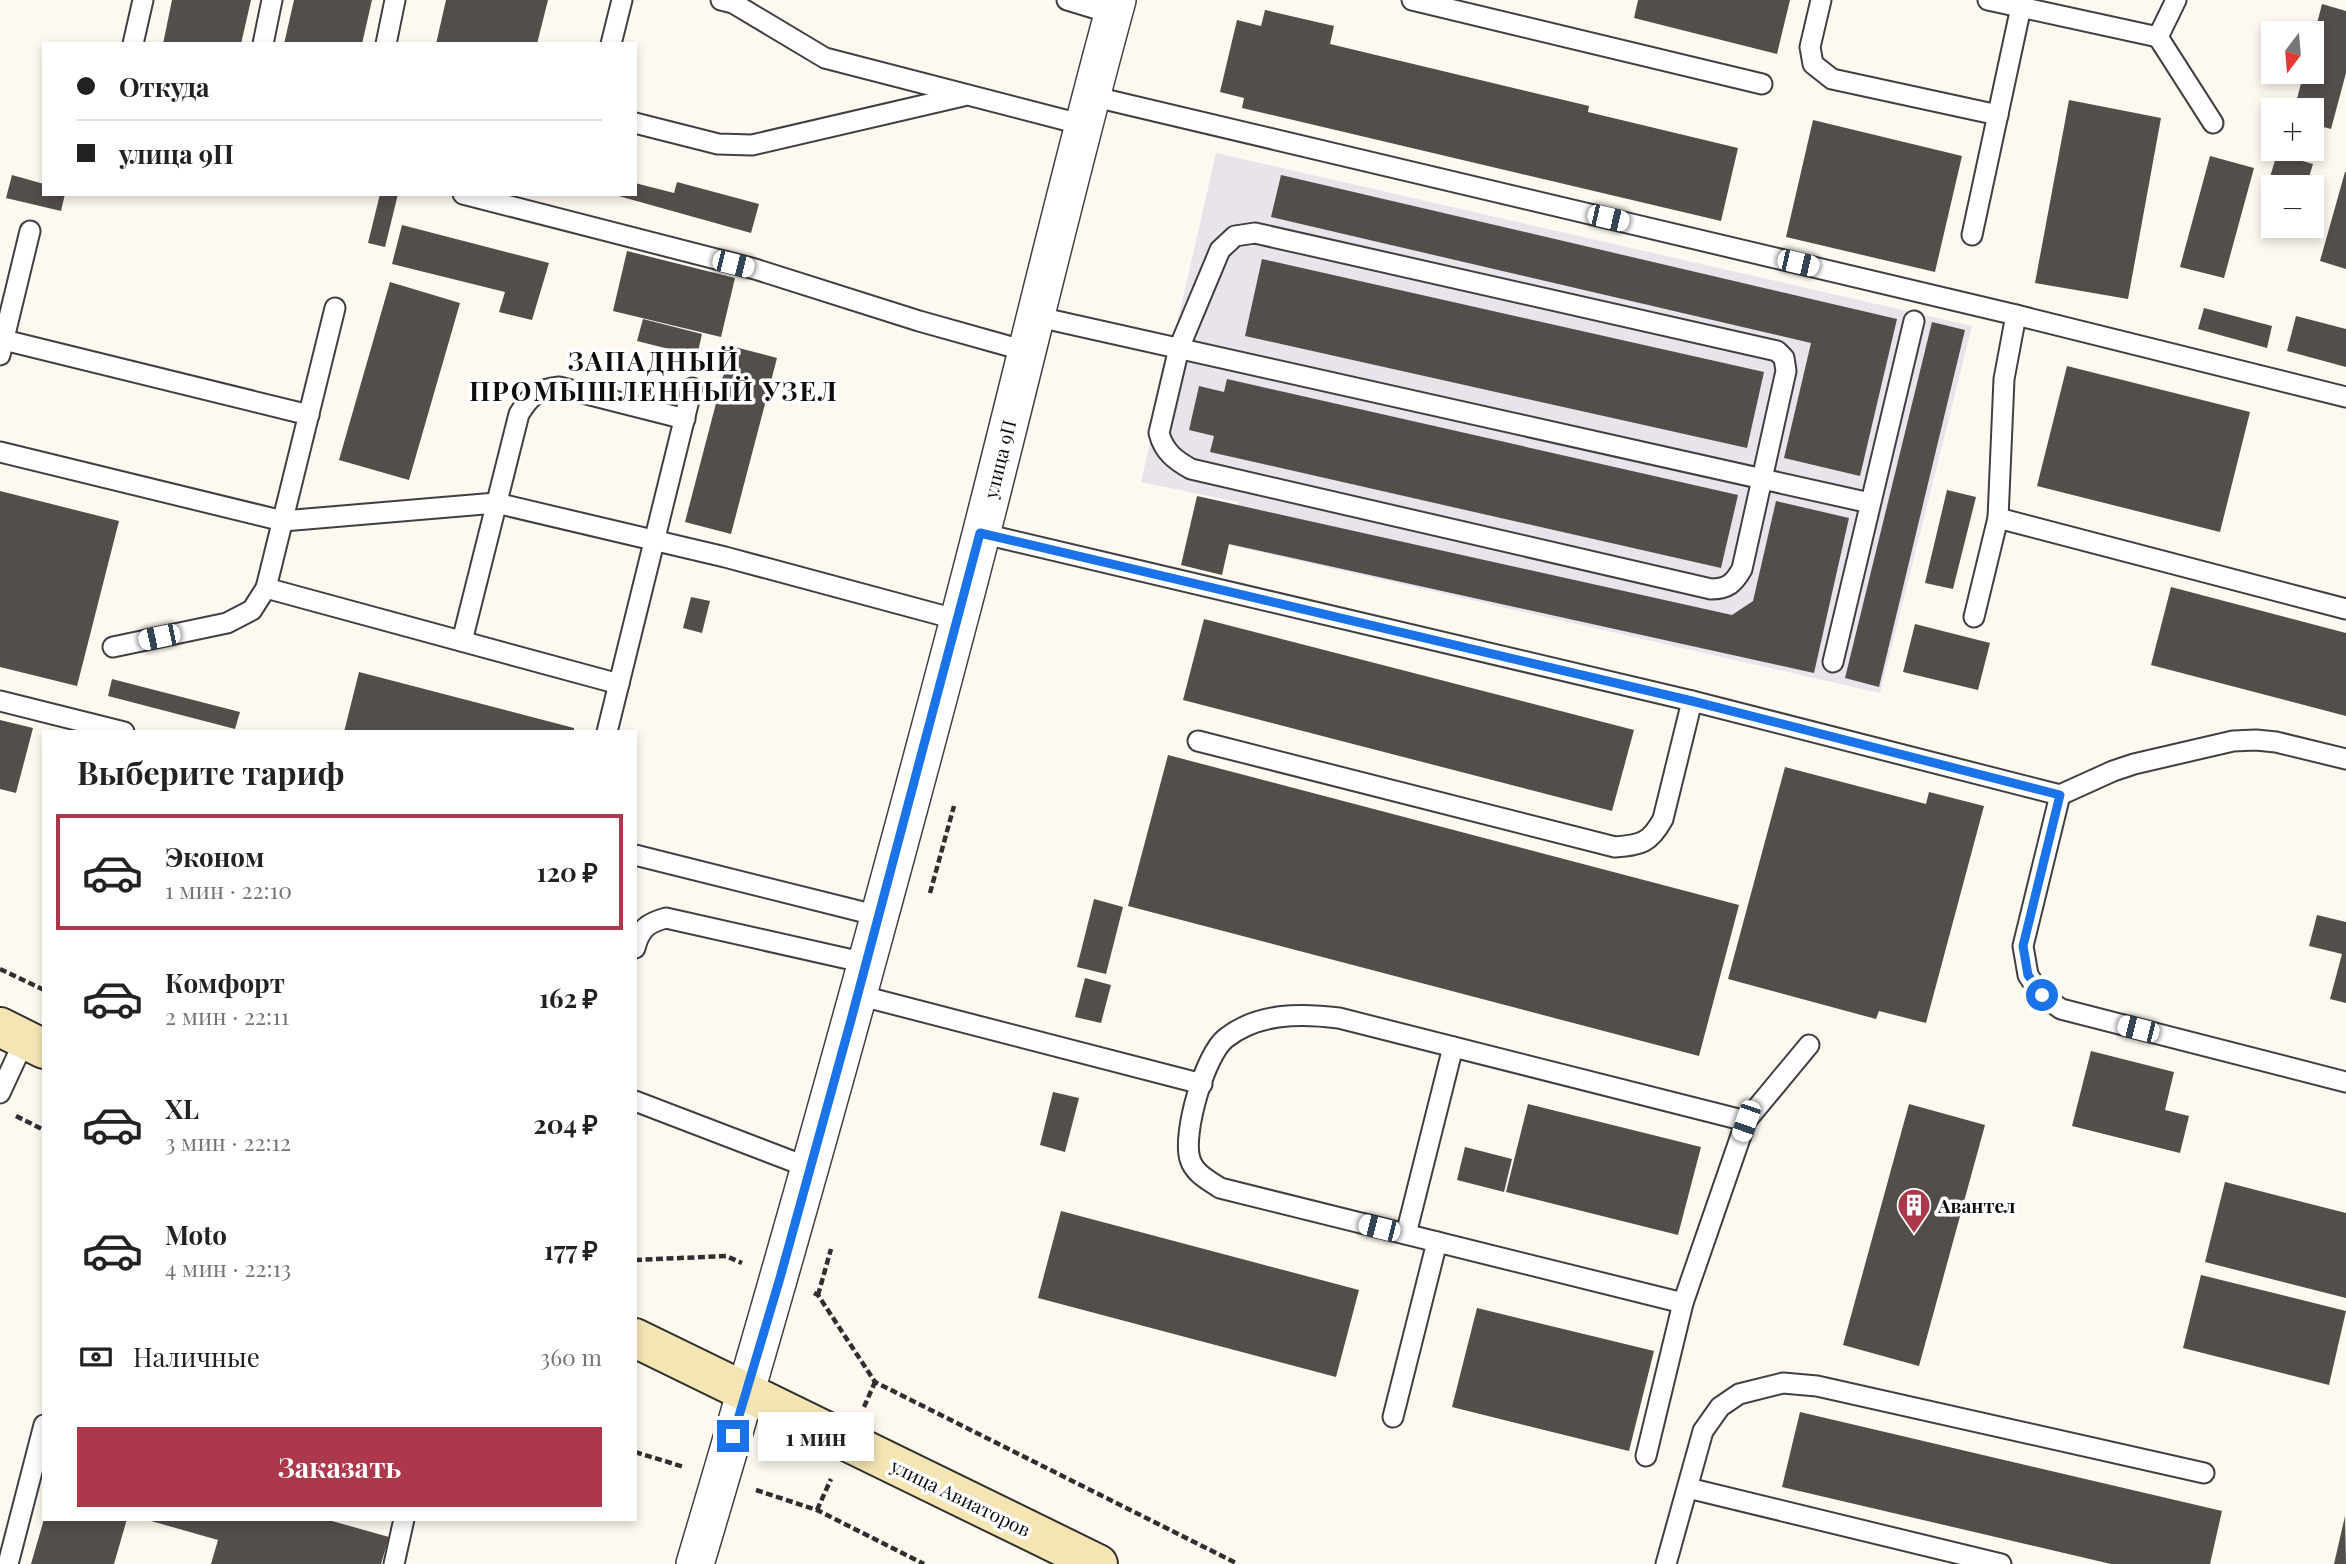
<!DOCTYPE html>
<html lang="ru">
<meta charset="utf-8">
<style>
:root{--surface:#fff;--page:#f2f2f2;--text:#222;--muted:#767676;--line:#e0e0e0;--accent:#ab384b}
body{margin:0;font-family:"Playfair Display",serif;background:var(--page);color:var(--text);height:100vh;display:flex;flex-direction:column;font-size:26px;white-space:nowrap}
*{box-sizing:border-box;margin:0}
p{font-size:23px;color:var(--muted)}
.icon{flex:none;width:38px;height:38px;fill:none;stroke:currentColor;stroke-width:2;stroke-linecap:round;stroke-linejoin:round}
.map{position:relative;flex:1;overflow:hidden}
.sheet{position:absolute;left:42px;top:730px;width:595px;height:791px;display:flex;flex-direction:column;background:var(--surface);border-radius:0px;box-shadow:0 4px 10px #0003}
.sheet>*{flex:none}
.guide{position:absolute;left:42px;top:42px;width:595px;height:154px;border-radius:0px;box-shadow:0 4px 10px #0003;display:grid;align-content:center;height:154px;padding:0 35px;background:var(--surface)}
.needle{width:46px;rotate:196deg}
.buttons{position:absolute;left:2261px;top:21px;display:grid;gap:14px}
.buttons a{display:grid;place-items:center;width:63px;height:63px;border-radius:0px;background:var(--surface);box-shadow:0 4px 10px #0003;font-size:35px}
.end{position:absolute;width:32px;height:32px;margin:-16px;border:9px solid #1a73e8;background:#fff;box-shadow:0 0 0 4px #fff}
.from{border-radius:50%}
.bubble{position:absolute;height:49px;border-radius:0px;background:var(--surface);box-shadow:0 4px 10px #0003;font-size:23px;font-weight:700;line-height:49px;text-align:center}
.car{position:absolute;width:21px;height:42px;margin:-21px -10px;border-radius:9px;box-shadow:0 0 5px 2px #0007;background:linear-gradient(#fff 24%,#345 0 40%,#fff 0 76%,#345 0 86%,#fff 0)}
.guide b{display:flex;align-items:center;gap:24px;height:66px;font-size:26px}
.guide b+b{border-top:2px solid var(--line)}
.guide i{width:18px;height:18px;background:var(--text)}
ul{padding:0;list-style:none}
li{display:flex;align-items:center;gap:21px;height:116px;margin:0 14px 10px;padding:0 21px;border:4px solid transparent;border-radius:0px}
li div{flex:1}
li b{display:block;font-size:26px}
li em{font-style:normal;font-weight:700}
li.current{border-color:var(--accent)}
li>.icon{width:63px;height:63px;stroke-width:1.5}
h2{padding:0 35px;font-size:32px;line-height:84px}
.pay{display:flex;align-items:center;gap:18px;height:77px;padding:0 35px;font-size:26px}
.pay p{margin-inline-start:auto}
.cta{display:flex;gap:14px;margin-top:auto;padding:14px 35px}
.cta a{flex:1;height:80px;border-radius:0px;background:var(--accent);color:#fff;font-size:28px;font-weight:700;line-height:80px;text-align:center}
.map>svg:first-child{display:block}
.industrial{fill:#e9e3eb}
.building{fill:#544e4b}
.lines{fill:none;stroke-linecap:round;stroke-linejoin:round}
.service-casing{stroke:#404040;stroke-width:23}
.minor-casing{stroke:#404040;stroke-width:40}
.secondary-casing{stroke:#2f2f2f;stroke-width:42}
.path{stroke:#2f2f2f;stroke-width:4.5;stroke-dasharray:7 3.5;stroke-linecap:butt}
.service{stroke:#fff;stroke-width:19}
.minor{stroke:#fff;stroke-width:37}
.secondary{stroke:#f4e5b3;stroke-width:38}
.route{stroke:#1a73e8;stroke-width:9}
.labels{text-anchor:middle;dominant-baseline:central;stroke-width:7;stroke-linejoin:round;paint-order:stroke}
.street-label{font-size:19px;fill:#0d0d0d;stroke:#fff}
.poi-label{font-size:19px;font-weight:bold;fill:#0d0d0d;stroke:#fff;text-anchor:start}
.district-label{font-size:26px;font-weight:bold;letter-spacing:2px;fill:#0d0d0d;stroke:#fff}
</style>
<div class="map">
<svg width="2346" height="1564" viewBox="0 0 2346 1564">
<rect width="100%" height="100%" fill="#fdf9f0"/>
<!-- industrial -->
<path class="industrial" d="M1216,153L1972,326L1880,693L1229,545L1238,502L1141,482Z"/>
<!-- building -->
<g class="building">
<path d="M172,0H251L241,44H163Z"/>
<path d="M294,0H372L362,44H284Z"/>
<path d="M446,0H548L537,44H436Z"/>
<path d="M1638,0H1790L1777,54L1634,18Z"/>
<path d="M2322,4L2346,11V73L2331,129L2312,124V110H2294L2304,72H2312V43Z"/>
<path d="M1265,10L1334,26L1330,44L1589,106L1588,112L1738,148L1721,221L1242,108L1244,98L1220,92L1237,20L1261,26Z"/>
<path d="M2069,100L2161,118L2128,299L2035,283Z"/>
<path d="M1813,120L1962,156L1935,272L1786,237Z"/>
<path d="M2277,154L2313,164L2306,187H2293L2269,180Z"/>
<path d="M2210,156L2254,168L2224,278L2180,267Z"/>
<path d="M2345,172H2346V269L2320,261Z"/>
<path d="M12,175L44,184V194H65L61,211L6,198Z"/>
<path d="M1281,175L1897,319L1860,476L1784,458L1811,343L1271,217Z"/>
<path d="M677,182L759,204L751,233L615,195L635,194V183L674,193Z"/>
<path d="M380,194H398L385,247L368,243Z"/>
<path d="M402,225L549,263L532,320L499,312L505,292L392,264Z"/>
<path d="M627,251L735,278L721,337L613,311Z"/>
<path d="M1262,259L1764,372L1747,448L1245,336Z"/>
<path d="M390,282L460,303L409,480L339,460Z"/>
<path d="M2204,308L2272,326L2267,348L2198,329Z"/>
<path d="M2296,316L2346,329V367L2287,351Z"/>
<path d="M643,319L702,334L697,356L637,341Z"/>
<path d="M1932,322L1965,330L1879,687L1845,678Z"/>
<path d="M731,346L777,358L731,534L685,522Z"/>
<path d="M2067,366L2250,412L2220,532L2037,486Z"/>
<path d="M1227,379L1738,495L1721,568L1210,452L1214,436L1189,430L1199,386L1224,392Z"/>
<path d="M1947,490L1976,497L1953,589L1925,583Z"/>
<path d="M0,491L119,521L77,686L0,667Z"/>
<path d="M1197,496L1732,615L1753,601L1776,501L1849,518L1814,673L1229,544L1222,575L1181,565Z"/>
<path d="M2171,587L2346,633V716L2151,665Z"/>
<path d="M691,597L710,601L702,633L683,628Z"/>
<path d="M1204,619L1634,730L1612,811L1183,700Z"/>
<path d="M1915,624L1990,643L1978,690L1903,672Z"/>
<path d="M359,672L574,728V732H344Z"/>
<path d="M112,679L240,712L235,729L108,696Z"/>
<path d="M0,720L33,728L16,793L0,789Z"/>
<path d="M1168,755L1739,905L1699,1056L1128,906Z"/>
<path d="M1785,767L1926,804L1929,792L1984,806L1926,1023L1879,1011L1876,1019L1728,979Z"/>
<path d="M1094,899L1123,907L1106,974L1077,967Z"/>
<path d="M2317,915L2346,922V1003L2330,999L2342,954L2309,946Z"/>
<path d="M1085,978L1111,985L1101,1023L1075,1017Z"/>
<path d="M2091,1051L2174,1072L2165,1110L2189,1116L2180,1153L2072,1126Z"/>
<path d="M1053,1092L1079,1098L1065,1152L1040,1145Z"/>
<path d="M1528,1104L1701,1147L1678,1235L1506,1192Z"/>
<path d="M1909,1104L1985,1125L1919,1366L1843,1345Z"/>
<path d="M1465,1147L1512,1159L1504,1192L1457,1180Z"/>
<path d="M2225,1182L2346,1213V1298L2205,1262Z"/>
<path d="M1061,1211L1359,1290L1336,1377L1038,1298Z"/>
<path d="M2201,1275L2346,1311L2329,1385L2183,1348Z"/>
<path d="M1477,1308L1654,1351L1629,1451L1452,1407Z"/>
<path d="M1800,1412L2222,1511L2210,1564H2111L1782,1487Z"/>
<path d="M2345,1516L2346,1564H2334Z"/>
<path d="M44,1519H127L114,1564H31Z"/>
<path d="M144,1519H325L389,1537L381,1564H211L218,1540Z"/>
</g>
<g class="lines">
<defs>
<g id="service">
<path d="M721,0L733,3L825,58L1084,125"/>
<path d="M1067,0L1113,14"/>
<path d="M1412,0L1762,84"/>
<path d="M1821,0L1810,47L1813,64L1832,79L1998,115"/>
<path d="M1988,0L2158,37L2176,0"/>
<path d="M2158,37L2213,123"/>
<path d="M133,44L143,0"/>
<path d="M263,44L272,0"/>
<path d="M386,44L395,0"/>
<path d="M611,44L622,0"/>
<path d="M1091,96L2016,315L2346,397"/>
<path d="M635,123L718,144L752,145L963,96"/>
<path d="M463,194L755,269L919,321L1026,351"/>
<path d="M1255,233L1777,351L1784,358L1786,371L1742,569C1734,583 1728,589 1711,589L1191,469C1175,460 1164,452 1159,433L1179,348L1220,250L1235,236Z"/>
<path d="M1972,235L2021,7"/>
<path d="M2016,315L2004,379L1998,518L2346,609"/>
<path d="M1034,316L1870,503"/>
<path d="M4,340L309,415"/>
<path d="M0,355L30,231"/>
<path d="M0,452L283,521L496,503L725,557L959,620"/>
<path d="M980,533L1692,701L2060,795L2113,771L2134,764L2233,741L2256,740L2276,742L2346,759"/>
<path d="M266,588L619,684"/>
<path d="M1974,617L1998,518"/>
<path d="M462,641L519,414C530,396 538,389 559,387L685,419"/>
<path d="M113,647L227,623L252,610L266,588L335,308"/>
<path d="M1833,662L1914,321"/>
<path d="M0,701L124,732"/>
<path d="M607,732L692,388"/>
<path d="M1198,741L1615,847C1641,845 1650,843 1663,819L1692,701"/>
<path d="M2060,795L2023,946L2028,975L2041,995L2061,1009L2346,1082"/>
<path d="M635,855L879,916"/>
<path d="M635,948C640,929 647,923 666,918L866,963"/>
<path d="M858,995L1202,1084"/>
<path d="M0,1093L25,1039"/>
<path d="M635,1101L810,1168"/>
<path d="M1406,1234L1453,1047"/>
<path d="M1683,1303L1220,1188C1208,1180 1194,1173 1190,1159C1182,1134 1205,1054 1226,1038C1258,1013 1300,1013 1339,1018L1746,1121L1809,1045"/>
<path d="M1393,1417L1437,1242"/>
<path d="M1646,1456L1683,1303L1746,1121"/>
<path d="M1688,1488L2001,1564"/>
<path d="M8,1564L44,1425"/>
<path d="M394,1564L404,1519"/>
<path d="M1666,1564L1703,1431L1720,1407L1739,1394L1783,1383L1817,1386L2204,1473"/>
</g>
<path id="minor" d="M695,1564C788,1252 875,938 958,623C1013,416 1060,207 1117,0"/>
<g id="secondary">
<path d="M0,1027L44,1049"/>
<path d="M635,1338L1098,1564"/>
</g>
</defs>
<!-- service casing -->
<use href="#service" class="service-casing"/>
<!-- minor casing -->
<use href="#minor" class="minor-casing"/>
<!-- secondary casing -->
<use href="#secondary" class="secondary-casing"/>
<!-- path -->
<g class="path">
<path d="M930,893L954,806"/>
<path d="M0,969L44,990"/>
<path d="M16,1116L44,1130"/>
<path d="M635,1260L726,1256L742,1263"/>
<path d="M814,1293L818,1295L875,1382L1238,1564"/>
<path d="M818,1295L831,1249"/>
<path d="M864,1407L875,1382"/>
<path d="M635,1452L684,1467"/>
<path d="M756,1490L817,1510L924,1564"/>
<path d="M817,1510L831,1479"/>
</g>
<!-- service -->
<use href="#service" class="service"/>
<!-- minor -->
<use href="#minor" class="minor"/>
<!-- secondary -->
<use href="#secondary" class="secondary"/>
</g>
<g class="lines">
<!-- route -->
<path class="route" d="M733,1436L780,1278L851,1020L980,533L1692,701L2060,795L2023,946L2028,975L2042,995"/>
</g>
<!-- icons -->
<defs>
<symbol id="building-pin" viewBox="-11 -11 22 30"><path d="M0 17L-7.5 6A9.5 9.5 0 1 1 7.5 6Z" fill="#ab384b" stroke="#fff"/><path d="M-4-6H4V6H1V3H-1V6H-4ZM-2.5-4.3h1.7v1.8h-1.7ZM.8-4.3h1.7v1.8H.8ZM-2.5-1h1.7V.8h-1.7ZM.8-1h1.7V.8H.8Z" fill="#fff"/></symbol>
</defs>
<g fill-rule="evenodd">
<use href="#building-pin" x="1895" y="1186" width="38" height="52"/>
</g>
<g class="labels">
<!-- street labels -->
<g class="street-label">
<text transform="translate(999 459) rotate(-76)">улица 9П</text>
<text transform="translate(961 1497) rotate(26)">улица Авиаторов</text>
</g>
<!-- poi labels -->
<g class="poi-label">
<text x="1938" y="1205">Авантел</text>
</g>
<!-- district labels -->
<g class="district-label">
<text x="654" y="360">ЗАПАДНЫЙ<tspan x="654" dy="30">ПРОМЫШЛЕННЫЙ УЗЕЛ</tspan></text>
</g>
</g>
</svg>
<div class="buttons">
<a><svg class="needle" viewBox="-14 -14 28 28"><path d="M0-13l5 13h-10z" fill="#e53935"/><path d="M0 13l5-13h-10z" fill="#767676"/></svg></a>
<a>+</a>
<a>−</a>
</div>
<i class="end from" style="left:2042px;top:995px"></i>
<i class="end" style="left:733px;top:1436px"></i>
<div class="bubble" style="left:758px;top:1412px;width:116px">1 мин</div>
<i class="car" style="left:1608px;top:218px;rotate:103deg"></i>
<i class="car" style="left:1798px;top:263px;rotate:103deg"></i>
<i class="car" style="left:733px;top:264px;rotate:104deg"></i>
<i class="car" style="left:159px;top:637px;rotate:258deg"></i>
<i class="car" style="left:2138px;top:1029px;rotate:284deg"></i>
<i class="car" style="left:1746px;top:1121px;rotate:199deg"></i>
<i class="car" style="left:1379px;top:1228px;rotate:284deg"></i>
<div class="guide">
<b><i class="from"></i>Откуда</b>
<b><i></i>улица 9П</b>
</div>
<section class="sheet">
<h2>Выберите тариф</h2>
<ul>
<li class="current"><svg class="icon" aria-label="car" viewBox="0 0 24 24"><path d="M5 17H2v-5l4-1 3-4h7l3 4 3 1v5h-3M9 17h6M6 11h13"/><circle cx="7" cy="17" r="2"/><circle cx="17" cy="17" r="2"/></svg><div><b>Эконом</b><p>1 мин · 22:10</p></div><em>120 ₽</em></li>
<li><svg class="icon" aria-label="car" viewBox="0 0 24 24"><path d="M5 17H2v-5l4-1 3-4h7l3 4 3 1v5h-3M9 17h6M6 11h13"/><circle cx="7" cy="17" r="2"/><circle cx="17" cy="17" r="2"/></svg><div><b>Комфорт</b><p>2 мин · 22:11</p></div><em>162 ₽</em></li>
<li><svg class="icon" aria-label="car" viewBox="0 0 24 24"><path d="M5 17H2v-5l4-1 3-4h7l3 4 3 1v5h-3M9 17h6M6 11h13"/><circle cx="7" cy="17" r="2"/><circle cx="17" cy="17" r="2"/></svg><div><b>XL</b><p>3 мин · 22:12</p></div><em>204 ₽</em></li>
<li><svg class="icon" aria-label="car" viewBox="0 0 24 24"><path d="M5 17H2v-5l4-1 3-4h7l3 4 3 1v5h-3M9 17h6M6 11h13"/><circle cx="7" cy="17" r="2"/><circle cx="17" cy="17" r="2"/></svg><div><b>Moto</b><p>4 мин · 22:13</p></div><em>177 ₽</em></li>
</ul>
<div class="pay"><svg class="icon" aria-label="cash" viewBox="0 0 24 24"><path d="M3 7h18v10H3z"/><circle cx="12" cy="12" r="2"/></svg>Наличные<p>360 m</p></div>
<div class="cta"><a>Заказать</a></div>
</section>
</div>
